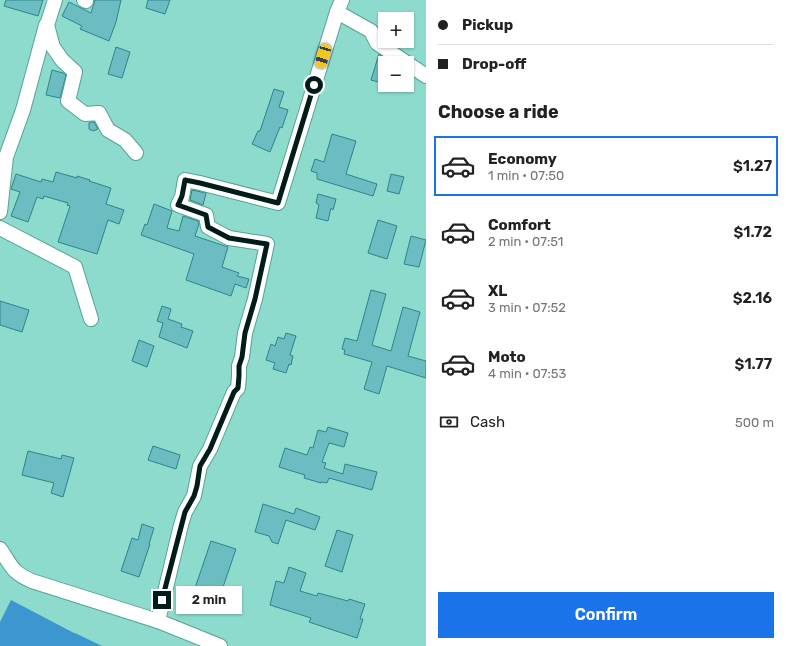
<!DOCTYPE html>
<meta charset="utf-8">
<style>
:root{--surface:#fff;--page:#f6f6f6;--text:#222;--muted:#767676;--line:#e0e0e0;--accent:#1a73e8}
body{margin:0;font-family:Rubik,sans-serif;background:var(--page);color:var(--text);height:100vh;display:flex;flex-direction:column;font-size:15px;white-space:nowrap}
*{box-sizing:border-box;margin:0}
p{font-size:13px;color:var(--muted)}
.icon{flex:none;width:22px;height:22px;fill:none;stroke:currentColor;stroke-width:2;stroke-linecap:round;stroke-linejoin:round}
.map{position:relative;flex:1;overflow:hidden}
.drawer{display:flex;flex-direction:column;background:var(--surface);width:360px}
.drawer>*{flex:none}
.guide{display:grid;align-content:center;height:88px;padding:0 12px;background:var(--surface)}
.controls{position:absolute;left:378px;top:12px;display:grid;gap:8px}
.controls a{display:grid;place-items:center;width:36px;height:36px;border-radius:0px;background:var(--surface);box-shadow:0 1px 3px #0004;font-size:20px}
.end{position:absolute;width:18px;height:18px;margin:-9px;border:5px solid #001c18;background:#fff;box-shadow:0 0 0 2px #fff}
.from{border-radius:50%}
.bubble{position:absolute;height:28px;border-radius:0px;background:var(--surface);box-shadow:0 1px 3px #0004;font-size:13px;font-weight:600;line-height:28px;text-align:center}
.car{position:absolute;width:12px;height:24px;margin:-12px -6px;border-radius:5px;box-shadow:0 0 3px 1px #0007;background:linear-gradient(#f5c518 24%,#345 0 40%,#f5c518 0 76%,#345 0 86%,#f5c518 0)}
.guide b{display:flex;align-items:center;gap:14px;height:38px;font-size:15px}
.guide b+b{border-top:1px solid var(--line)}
.guide i{width:10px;height:10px;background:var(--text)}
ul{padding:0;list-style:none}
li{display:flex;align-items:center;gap:12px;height:60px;margin:0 8px 6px;padding:0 4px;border:2px solid transparent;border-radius:0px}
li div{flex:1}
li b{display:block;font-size:15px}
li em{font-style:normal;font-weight:600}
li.current{border-color:var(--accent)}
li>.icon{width:36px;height:36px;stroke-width:1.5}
h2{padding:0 12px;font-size:18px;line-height:48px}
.pay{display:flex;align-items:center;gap:10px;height:44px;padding:0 12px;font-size:15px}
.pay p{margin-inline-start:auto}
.cta{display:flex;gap:8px;margin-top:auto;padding:8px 12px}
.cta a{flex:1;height:46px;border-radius:0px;background:var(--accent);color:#fff;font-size:16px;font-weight:600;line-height:46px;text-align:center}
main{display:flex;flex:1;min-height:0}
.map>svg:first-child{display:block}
.water{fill:#3c96cf}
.building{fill:#6bbdc2;stroke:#2e8489}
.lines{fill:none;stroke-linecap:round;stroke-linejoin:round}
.minor-casing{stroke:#54a294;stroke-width:16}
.minor{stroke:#fff;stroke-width:14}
.route{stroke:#001c18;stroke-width:5}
</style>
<main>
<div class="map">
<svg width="426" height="646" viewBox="0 0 426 646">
<rect width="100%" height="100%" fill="#8ddbcc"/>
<!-- water -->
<path class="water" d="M11,600L74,633H75L102,646H0V622Z"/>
<!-- building -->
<g class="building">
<path d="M6,0H43L38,16L4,6Z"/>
<path d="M95,0H121L116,22L109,41L80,29L82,26L62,16L69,2L91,13Z"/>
<path d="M148,0H170L165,14L146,8Z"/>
<path d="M116,47L130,52L122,78L108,74Z"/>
<path d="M379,54L391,63H385V84L371,80Z"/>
<path d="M52,70L63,73L66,75L60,98L46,95Z"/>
<path d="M274,89L284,92L279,107L288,110L282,128L280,127L270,152L252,144L258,131H260Z"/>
<path d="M91,122H94L98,129L93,131L89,129V123Z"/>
<path d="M332,134L356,141L346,174L377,184L373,196L317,179V173L311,171L315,159L324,162Z"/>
<path d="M56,172L77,178V176L90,180L89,181L111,188L106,204L124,210L119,224L108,220L97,254L58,242L70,206L67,205L68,203L44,196L43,199L37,197L28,222L11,216L20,192L11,189L16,174L41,182L42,179L53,182Z"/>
<path d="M391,174L404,177L399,194L387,191Z"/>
<path d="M192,190L206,193L203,205L190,200Z"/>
<path d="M318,194L336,199L333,210L331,208L328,221L316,218L319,205L316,203Z"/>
<path d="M154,204L172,211L167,228L179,231L183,216L198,221L199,224L195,236L228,247L222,267L239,273L237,276L249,279L246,288L235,284L231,296L186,280L194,254L141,235L145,224L147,225Z"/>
<path d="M378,220L397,226L387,259L368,253Z"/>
<path d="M411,236L426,240L419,267L404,264Z"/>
<path d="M371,290L386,294L372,345L391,351L403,307L420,312L408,356L426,361V378L387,366L379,394L364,389L372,362L344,354L345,350L342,349L345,338L357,341Z"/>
<path d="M0,301L29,310L22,332L0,325Z"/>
<path d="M162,306L171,309L168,319L182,324L181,327L193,331L187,348L159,337L163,323L157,321Z"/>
<path d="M286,333L296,336L290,355L293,356L291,365L289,364L286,373L273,369L275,363L266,360L271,344L275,346L278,337L284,339Z"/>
<path d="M139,340L154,346L147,367L132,361Z"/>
<path d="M328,427L348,433L344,447L329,443L322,462L326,463L324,468L343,474L345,464L377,472L372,490L329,478L327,483L321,482V483L304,478L305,475L279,467L285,448L307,455L310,447L313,448L318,430L326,432Z"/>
<path d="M153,446L180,455L176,469L148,460Z"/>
<path d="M28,451L61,459L62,455L74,458L63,497L51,493L54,483L22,475Z"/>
<path d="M263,504L294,514L296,508L320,517L315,530L286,520L278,544L272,542L269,536L255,532Z"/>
<path d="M142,524L154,528L149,544H150L139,577L121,571L132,538L138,540Z"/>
<path d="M337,530L353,535L342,572L325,566Z"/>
<path d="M211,541L236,549L220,596L195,588Z"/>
<path d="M289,567L306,573L300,591L317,596L318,593L348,601L349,599L365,604L360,619H363L357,638L309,622L311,618L270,605L276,581L284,583Z"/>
</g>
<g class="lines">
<defs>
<g id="minor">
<path d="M55,0L47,25L53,47L62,60L75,72L68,101L85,114L99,113L108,130L125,140L136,153"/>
<path d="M84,0L86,1"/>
<path d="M337,12L371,31L377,43L426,76"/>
<path d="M0,212L6,157L23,110L46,25"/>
<path d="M0,228L75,267L91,319"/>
<path d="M0,549C12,566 11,572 32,581L158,621L220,646"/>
<path d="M158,621L181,525L185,512L194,496L200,466L210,449L234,392L238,388L239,376V366L242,357L245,333L255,299L267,244L229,238L208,227L206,215L178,205L182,197L185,180L200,183L278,203L337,12L342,0"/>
</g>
</defs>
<!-- minor casing -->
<use href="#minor" class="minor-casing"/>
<!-- minor -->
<use href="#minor" class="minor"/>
</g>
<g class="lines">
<!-- route -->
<path class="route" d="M162,600L185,512L194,496L197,486L200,466L210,449L234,392L238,388L239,376V366L242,357L245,333L255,299L267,244L229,238L208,227L206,215L178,205L182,196L185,180L200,183L278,203L314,85"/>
</g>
</svg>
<div class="controls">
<a>+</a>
<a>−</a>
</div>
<i class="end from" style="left:314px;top:85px"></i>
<i class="end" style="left:162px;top:600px"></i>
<div class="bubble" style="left:176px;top:586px;width:66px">2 min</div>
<i class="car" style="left:323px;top:56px;rotate:197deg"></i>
</div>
<section class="drawer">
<div class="guide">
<b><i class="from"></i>Pickup</b>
<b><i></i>Drop-off</b>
</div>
<h2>Choose a ride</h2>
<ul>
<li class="current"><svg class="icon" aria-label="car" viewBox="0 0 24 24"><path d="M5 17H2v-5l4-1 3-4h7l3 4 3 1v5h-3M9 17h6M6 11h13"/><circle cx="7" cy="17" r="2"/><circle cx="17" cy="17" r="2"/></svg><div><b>Economy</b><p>1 min · 07:50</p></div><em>$1.27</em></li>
<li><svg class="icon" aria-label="car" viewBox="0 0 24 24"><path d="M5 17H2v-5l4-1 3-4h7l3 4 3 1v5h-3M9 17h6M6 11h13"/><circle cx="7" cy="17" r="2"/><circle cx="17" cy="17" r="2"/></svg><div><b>Comfort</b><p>2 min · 07:51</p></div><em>$1.72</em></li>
<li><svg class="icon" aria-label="car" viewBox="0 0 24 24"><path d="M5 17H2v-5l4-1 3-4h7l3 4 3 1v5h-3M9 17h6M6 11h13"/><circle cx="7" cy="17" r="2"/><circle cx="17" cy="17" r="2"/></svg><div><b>XL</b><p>3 min · 07:52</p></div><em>$2.16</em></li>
<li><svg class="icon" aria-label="car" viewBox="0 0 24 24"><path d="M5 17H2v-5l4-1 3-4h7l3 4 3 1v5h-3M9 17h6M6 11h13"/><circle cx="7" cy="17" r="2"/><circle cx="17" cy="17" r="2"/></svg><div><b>Moto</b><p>4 min · 07:53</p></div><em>$1.77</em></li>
</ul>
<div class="pay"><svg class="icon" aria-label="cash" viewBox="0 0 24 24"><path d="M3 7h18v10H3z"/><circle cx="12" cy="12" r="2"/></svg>Cash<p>500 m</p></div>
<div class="cta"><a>Confirm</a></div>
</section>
</main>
